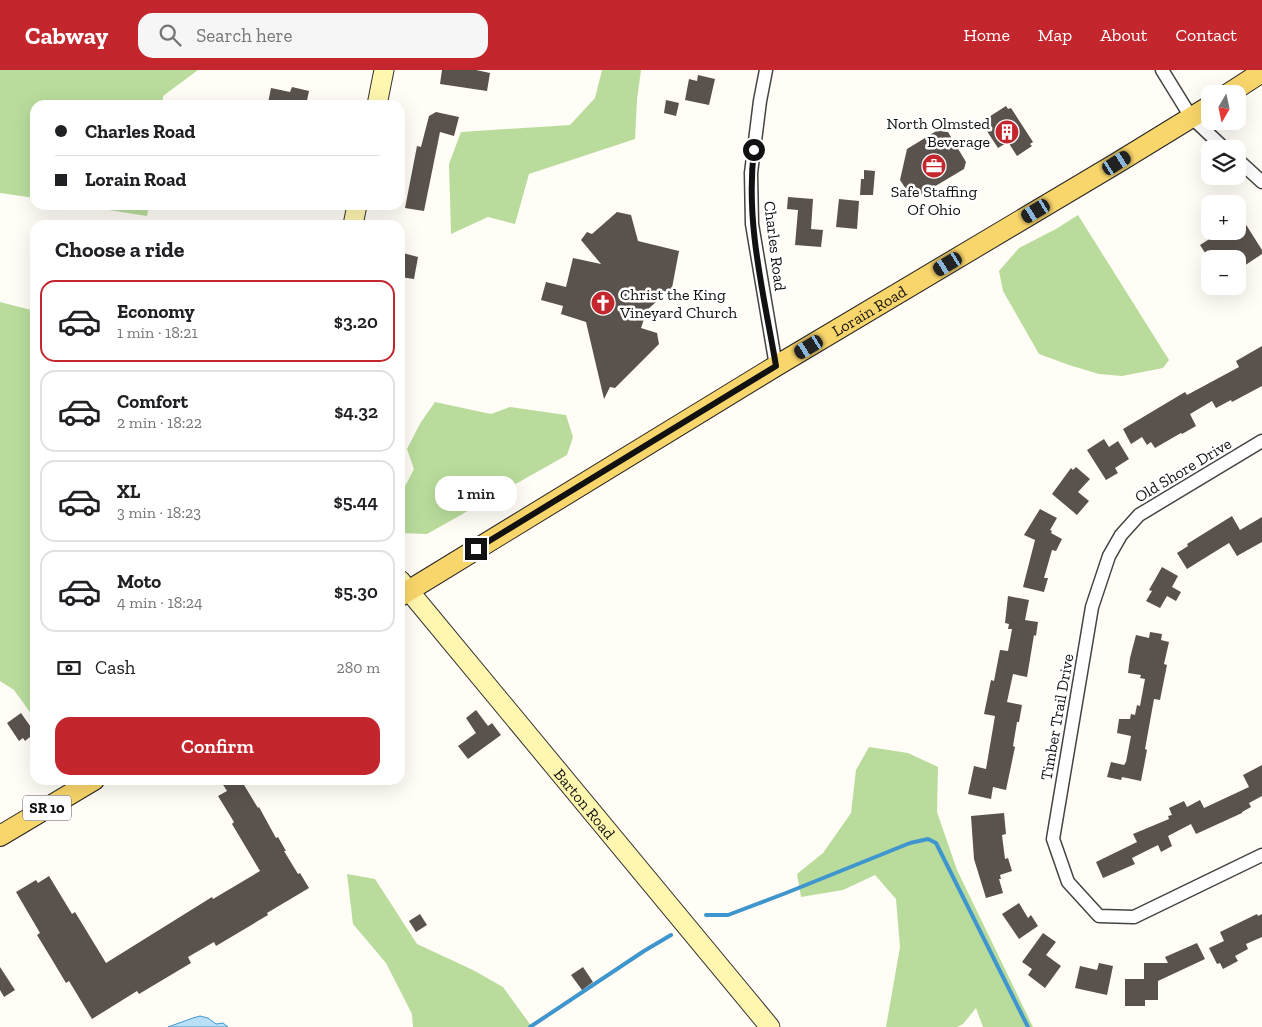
<!DOCTYPE html>
<meta charset="utf-8">
<style>
:root{--surface:#fff;--page:#f6f6f6;--text:#202124;--muted:#757577;--line:#e0e0e0;--accent:#c4262e}
body{margin:0;font-family:"Zilla Slab",serif;background:var(--page);color:var(--text);height:100vh;display:flex;flex-direction:column;font-size:19px;white-space:nowrap}
*{box-sizing:border-box;margin:0}
p{font-size:16px;color:var(--muted)}
.icon{flex:none;width:28px;height:28px;fill:none;stroke:currentColor;stroke-width:2;stroke-linecap:round;stroke-linejoin:round}
.map{position:relative;flex:1;overflow:hidden}
.details{position:absolute;left:30px;top:150px;width:375px;height:565px;display:flex;flex-direction:column;background:var(--surface);border-radius:15px;box-shadow:0 5px 20px #0002}
.details>*{flex:none}
.guide{position:absolute;left:30px;top:30px;width:375px;height:110px;border-radius:15px;box-shadow:0 5px 20px #0002;display:grid;align-content:center;height:110px;padding:0 25px;background:var(--surface)}
.needle{width:32px;rotate:189deg}
.tools{position:absolute;left:1201px;top:15px;display:grid;gap:10px}
.tools a{display:grid;place-items:center;width:45px;height:45px;border-radius:10px;background:var(--surface);box-shadow:0 5px 20px #0002;font-size:25px}
.end{position:absolute;width:22px;height:22px;margin:-11px;border:6px solid #111;background:#fff;box-shadow:0 0 0 2px #fff}
.from{border-radius:50%}
.bubble{position:absolute;height:35px;border-radius:15px;background:var(--surface);box-shadow:0 5px 20px #0002;font-size:16px;font-weight:600;line-height:35px;text-align:center}
.car{position:absolute;width:15px;height:30px;margin:-15px -8px;border-radius:6px;box-shadow:0 0 4px 1px #0007;background:linear-gradient(#222 24%,#8ab4d8 0 40%,#222 0 76%,#8ab4d8 0 86%,#222 0)}
.guide b{display:flex;align-items:center;gap:18px;height:48px;font-size:19px}
.guide b+b{border-top:1px solid var(--line)}
.guide i{width:12px;height:12px;background:var(--text)}
ul{padding:0;list-style:none}
li{display:flex;align-items:center;gap:15px;height:82px;margin:0 10px 8px;padding:0 15px;border:2px solid var(--line);border-radius:15px}
li div{flex:1}
li b{display:block;font-size:19px}
li em{font-style:normal;font-weight:600}
li.active{border-color:var(--accent)}
li>.icon{width:45px;height:45px;stroke-width:1.5}
h2{padding:0 25px;font-size:22px;line-height:60px}
.pay{display:flex;align-items:center;gap:12px;height:55px;padding:0 25px;font-size:19px}
.pay p{margin-inline-start:auto}
.button{display:flex;gap:10px;margin-top:auto;padding:10px 25px}
.button a{flex:1;height:58px;border-radius:15px;background:var(--accent);color:#fff;font-size:20px;font-weight:600;line-height:58px;text-align:center}
header{display:flex;align-items:center;gap:30px;box-sizing:border-box;height:70px;padding:0 25px;background:var(--accent);color:#fff}
header strong{font-size:24px}
nav{display:flex;gap:28px;margin-inline-start:auto;font-size:18px}
.search{width:350px;height:45px;background:var(--page);display:flex;align-items:center;gap:12px;box-sizing:border-box;padding:0 18px;border-radius:15px;color:var(--muted);font-size:19px}
.map>svg:first-child{display:block}
.forest{fill:#b9dc9c}
.water{fill:#b9e0f7;stroke:#3f96cf}
.lines{fill:none;stroke-linecap:round;stroke-linejoin:round}
.stream{stroke:#3f96cf;stroke-width:4}
.building{fill:#5a524d}
.street-casing{stroke:#444;stroke-width:15}
.secondary-casing{stroke:#333;stroke-width:21}
.primary-casing{stroke:#222;stroke-width:22}
.street{stroke:#fff;stroke-width:12}
.secondary{stroke:#fff6b0;stroke-width:19}
.primary{stroke:#f9d66b;stroke-width:20}
.route{stroke:#111;stroke-width:6}
.labels{text-anchor:middle;dominant-baseline:central;stroke-width:5;stroke-linejoin:round;paint-order:stroke}
.shield{fill:#fff;stroke:#585858;stroke-width:1}
.shield-label{font-size:15px;font-weight:bold;fill:#111}
.poi-label{font-size:16px;fill:#111;stroke:#fff;text-anchor:end}
.street-label{font-size:16px;fill:#111;stroke:#fff}
</style>
<header>
<strong>Cabway</strong>
<div class="search"><svg class="icon" aria-label="search" viewBox="0 0 24 24"><circle cx="10" cy="10" r="6"/><path d="M15 15l6 6"/></svg>Search here</div>
<nav><a>Home</a><a>Map</a><a>About</a><a>Contact</a></nav>
</header>
<div class="map">
<svg width="1262" height="957" viewBox="0 0 1262 957">
<rect width="100%" height="100%" fill="#fffdf5"/>
<!-- forest -->
<g class="forest">
<path d="M0,0H198L163,26V35H35V128L0,123Z"/>
<path d="M602,0H641L637,30L635,69L529,104L515,154L488,147L451,164L449,94L461,62L570,55L595,28Z"/>
<path d="M77,135H149L147,146Z"/>
<path d="M1078,145L1169,290L1163,298L1122,306L1099,304L1069,295L1039,284L1003,221L999,201L1019,178L1056,159Z"/>
<path d="M0,232L35,241V649L14,620L0,611Z"/>
<path d="M435,332L491,344L510,337L566,345L573,367L567,385L427,464L401,463L400,461V421L403,420L414,399L407,379L421,352Z"/>
<path d="M869,677L908,683L938,697L937,742L957,800L1033,957H983L976,938L963,954L957,957H886L900,877L896,829L875,805L843,820L801,827L797,804L823,783L851,743L856,700Z"/>
<path d="M347,804L375,809L417,874L473,900L503,917L532,957H413L412,944L386,893L353,854Z"/>
</g>
<!-- water -->
<path class="water" d="M200,946L208,948L216,954L223,953L228,957H168L193,948Z"/>
<g class="lines">
<!-- stream -->
<g class="stream">
<path d="M706,845H728L786,823L910,773L928,769L936,773L1028,957"/>
<path d="M530,957L644,881L671,865"/>
</g>
</g>
<!-- building -->
<g class="building">
<path d="M442,0H476L490,3L487,21L440,14Z"/>
<path d="M698,5L715,9L709,35L685,30L689,9L697,11Z"/>
<path d="M292,17L309,21L306,35H279L268,33L271,18L290,22Z"/>
<path d="M666,30L679,33L676,46L664,43Z"/>
<path d="M1006,36L1008,39L1011,38L1033,72L1030,74L1032,76L1017,86L1008,72L998,78L981,52Z"/>
<path d="M436,42L459,47L454,66L440,62L424,141L405,138L417,76L421,77L429,46Z"/>
<path d="M938,60L948,62L966,92L964,99L917,127L910,125L900,110L907,79Z"/>
<path d="M864,100L875,101L873,125H860L861,109H864Z"/>
<path d="M788,127L813,129L811,159L823,160L821,177L795,175L798,140L787,139Z"/>
<path d="M839,129L859,131L857,159L836,157Z"/>
<path d="M617,142L631,145L638,171L679,181L672,218L647,240L641,258L657,263L659,274L615,318L610,317L604,329L586,252L561,244L563,236L541,230L546,212L566,217L573,188L601,194L581,170L587,162L592,164Z"/>
<path d="M1238,142L1262,180V184L1238,200V189H1209L1200,175L1222,161H1238Z"/>
<path d="M403,183L418,187L414,209L400,207V194Z"/>
<path d="M1262,276V316L1232,332L1231,330L1216,338L1212,331L1190,344L1196,356L1182,364L1181,363L1155,378L1151,372L1147,375L1142,367L1131,374L1123,359L1185,322L1187,325L1239,297L1236,291Z"/>
<path d="M1104,369L1109,377L1118,371L1129,389L1115,398L1118,403L1106,410L1087,380Z"/>
<path d="M1076,397L1090,409L1078,422L1089,431L1077,445L1052,424L1071,398L1073,400Z"/>
<path d="M1040,439L1057,448L1050,460L1052,461L1051,463L1062,469L1056,481L1052,480L1044,508H1048L1044,522L1023,517L1035,470L1024,465Z"/>
<path d="M1232,446L1240,460L1262,447V472L1237,486L1229,473L1187,499L1177,483L1188,476L1187,474Z"/>
<path d="M1162,497L1178,506L1172,517L1181,522L1176,531L1167,526L1160,538L1146,531L1152,521L1149,520Z"/>
<path d="M1008,526L1029,530L1025,550L1038,552L1036,566L1034,565L1027,607L1013,604L1007,632L1022,635L1019,652H1017L1013,676L1015,677L1006,720L993,717L991,729L968,724L974,696L986,699L995,646L984,644L991,610L994,611L1000,580L1008,581L1012,559H1008L1009,554L1005,553Z"/>
<path d="M1150,562L1162,564L1161,570L1169,572L1164,594L1167,595L1160,630L1154,629L1145,679L1147,680L1141,711L1122,707L1121,710L1107,707L1111,692L1124,695L1126,692L1131,666L1117,663L1119,649H1130L1131,644L1135,645L1137,635L1140,636L1145,609L1140,608L1141,605L1128,603L1130,588L1136,565L1149,568Z"/>
<path d="M476,640L488,656L492,653L501,665L468,689L458,676L476,663L466,648Z"/>
<path d="M21,643L35,663L25,671L23,668L19,671L7,653Z"/>
<path d="M1262,695V726L1249,733L1251,737L1242,742V743L1196,764L1191,754L1168,766L1172,776L1161,782L1158,775L1132,788L1135,794L1103,808L1096,792L1137,772L1133,764L1169,749L1168,746L1172,745L1169,738L1184,731L1187,737L1200,730L1204,738L1249,717L1243,705Z"/>
<path d="M220,710H241L258,738L259,737L276,768L278,767L286,781H284L298,804L300,803L309,818L267,843L268,845L216,876L214,872L188,887L191,893L139,924L137,921L92,949L69,911L66,913L54,893L37,865L40,863L16,822L36,810L38,813L49,806L72,844L75,842L106,893L212,827L213,829L260,801L232,754L234,752L218,726L227,721Z"/>
<path d="M1004,743L1006,764L1002,765L1005,789L1008,788L1012,801L1000,805L1001,809H999L1003,823L986,828L974,789L971,746Z"/>
<path d="M1019,833L1028,848L1031,845L1038,856L1019,869L1002,844Z"/>
<path d="M420,844L427,855L416,862L409,851Z"/>
<path d="M1257,844L1258,846L1262,844V867L1246,874L1248,879L1235,886L1238,891L1223,899L1220,893L1217,894L1209,878L1224,871L1220,862Z"/>
<path d="M1043,863L1056,872L1046,885L1061,896L1045,918L1028,905L1032,899L1022,892Z"/>
<path d="M1197,873L1205,889L1158,911V930H1145V936H1125V909H1144V893H1168L1165,887Z"/>
<path d="M1099,893L1113,896L1107,925L1075,918L1080,896L1097,900Z"/>
<path d="M0,897L15,920L4,927L0,920Z"/>
<path d="M583,897L593,912L582,920L571,905Z"/>
</g>
<g class="lines">
<defs>
<g id="street">
<path d="M766,0L760,31L751,103L752,154L776,296"/>
<path d="M1162,0L1191,47L1225,79"/>
<path d="M1238,90L1262,112"/>
<path d="M1262,371L1139,445L1121,465L1109,486L1092,537L1053,769L1068,812L1099,846L1134,847L1262,785"/>
</g>
<g id="secondary">
<path d="M377,35L384,0"/>
<path d="M353,155L357,135"/>
<path id="s1" d="M400,510L770,957"/>
</g>
<g id="primary">
<path d="M1228,24L1262,2"/>
<path id="s2" d="M400,526L776,296L1117,93L1210,36"/>
<path d="M0,766L94,710"/>
</g>
</defs>
<!-- street casing -->
<use href="#street" class="street-casing"/>
<!-- secondary casing -->
<use href="#secondary" class="secondary-casing"/>
<!-- primary casing -->
<use href="#primary" class="primary-casing"/>
<!-- street -->
<use href="#street" class="street"/>
<!-- secondary -->
<use href="#secondary" class="secondary"/>
<!-- primary -->
<use href="#primary" class="primary"/>
</g>
<g class="lines">
<!-- route -->
<path class="route" d="M476,479L776,296C764,225 745,152 754,80"/>
</g>
<!-- icons -->
<defs>
<symbol id="building-disc" viewBox="-11 -11 22 22"><circle r="9.5" fill="#c4262e" stroke="#fff"/><path d="M-4-6H4V6H1V3H-1V6H-4ZM-2.5-4.3h1.7v1.8h-1.7ZM.8-4.3h1.7v1.8H.8ZM-2.5-1h1.7V.8h-1.7ZM.8-1h1.7V.8H.8Z" fill="#fff"/></symbol>
<symbol id="office-disc" viewBox="-11 -11 22 22"><circle r="9.5" fill="#c4262e" stroke="#fff"/><path d="M-6-3h4V-5.5h4V-3h4V5H-6ZM-1-4.5V-3h2v-1.5ZM-6 0V1H6V0Z" fill="#fff"/></symbol>
<symbol id="church-disc" viewBox="-11 -11 22 22"><circle r="9.5" fill="#c4262e" stroke="#fff"/><path d="M-1.2-6h2.4v3.5h3.3v2.4h-3.3V6h-2.4V-.1h-3.3v-2.4h3.3Z" fill="#fff"/></symbol>
</defs>
<g fill-rule="evenodd">
<use href="#building-disc" x="993" y="48" width="28" height="28"/>
<use href="#office-disc" x="920" y="82" width="28" height="28"/>
<use href="#church-disc" x="589" y="219" width="28" height="28"/>
</g>
<g class="labels">
<!-- shield labels -->
<rect class="shield" x="23" y="725.5" width="48" height="25" rx="4"/>
<g class="shield-label">
<text x="47" y="738">SR 10</text>
</g>
<!-- poi labels -->
<g class="poi-label">
<text x="990" y="53">North Olmsted<tspan x="990" dy="18">Beverage</tspan></text>
<text x="934" y="121" text-anchor="middle">Safe Staffing<tspan x="934" dy="18">Of Ohio</tspan></text>
<text x="620" y="224" text-anchor="start">Christ the King<tspan x="620" dy="18">Vineyard Church</tspan></text>
</g>
<!-- street labels -->
<g class="street-label">
<text transform="translate(775 176) rotate(83)">Charles Road</text>
<text stroke="none"><textPath href="#s2" startOffset="549">Lorain Road</textPath></text>
<text transform="translate(1183 400) rotate(-31)">Old Shore Drive</text>
<text transform="translate(1057 647) rotate(-80)">Timber Trail Drive</text>
<text stroke="none"><textPath href="#s1" startOffset="290">Barton Road</textPath></text>
</g>
</g>
</svg>
<div class="tools">
<a><svg class="needle" viewBox="-14 -14 28 28"><path d="M0-13l5 13h-10z" fill="#e53935"/><path d="M0 13l5-13h-10z" fill="#757577"/></svg></a>
<a><svg class="icon" aria-label="layers" viewBox="0 0 24 24"><path d="M12 4l9 5-9 5-9-5zM3 14l9 5 9-5"/></svg></a>
<a>+</a>
<a>−</a>
</div>
<i class="end from" style="left:754px;top:80px"></i>
<i class="end" style="left:476px;top:479px"></i>
<div class="bubble" style="left:435px;top:406px;width:82px">1 min</div>
<i class="car" style="left:1117px;top:93px;rotate:58deg"></i>
<i class="car" style="left:1036px;top:141px;rotate:239deg"></i>
<i class="car" style="left:948px;top:194px;rotate:239deg"></i>
<i class="car" style="left:809px;top:277px;rotate:239deg"></i>
<div class="guide">
<b><i class="from"></i>Charles Road</b>
<b><i></i>Lorain Road</b>
</div>
<section class="details">
<h2>Choose a ride</h2>
<ul>
<li class="active"><svg class="icon" aria-label="car" viewBox="0 0 24 24"><path d="M5 17H2v-5l4-1 3-4h7l3 4 3 1v5h-3M9 17h6M6 11h13"/><circle cx="7" cy="17" r="2"/><circle cx="17" cy="17" r="2"/></svg><div><b>Economy</b><p>1 min · 18:21</p></div><em>$3.20</em></li>
<li><svg class="icon" aria-label="car" viewBox="0 0 24 24"><path d="M5 17H2v-5l4-1 3-4h7l3 4 3 1v5h-3M9 17h6M6 11h13"/><circle cx="7" cy="17" r="2"/><circle cx="17" cy="17" r="2"/></svg><div><b>Comfort</b><p>2 min · 18:22</p></div><em>$4.32</em></li>
<li><svg class="icon" aria-label="car" viewBox="0 0 24 24"><path d="M5 17H2v-5l4-1 3-4h7l3 4 3 1v5h-3M9 17h6M6 11h13"/><circle cx="7" cy="17" r="2"/><circle cx="17" cy="17" r="2"/></svg><div><b>XL</b><p>3 min · 18:23</p></div><em>$5.44</em></li>
<li><svg class="icon" aria-label="car" viewBox="0 0 24 24"><path d="M5 17H2v-5l4-1 3-4h7l3 4 3 1v5h-3M9 17h6M6 11h13"/><circle cx="7" cy="17" r="2"/><circle cx="17" cy="17" r="2"/></svg><div><b>Moto</b><p>4 min · 18:24</p></div><em>$5.30</em></li>
</ul>
<div class="pay"><svg class="icon" aria-label="cash" viewBox="0 0 24 24"><path d="M3 7h18v10H3z"/><circle cx="12" cy="12" r="2"/></svg>Cash<p>280 m</p></div>
<div class="button"><a>Confirm</a></div>
</section>
</div>
